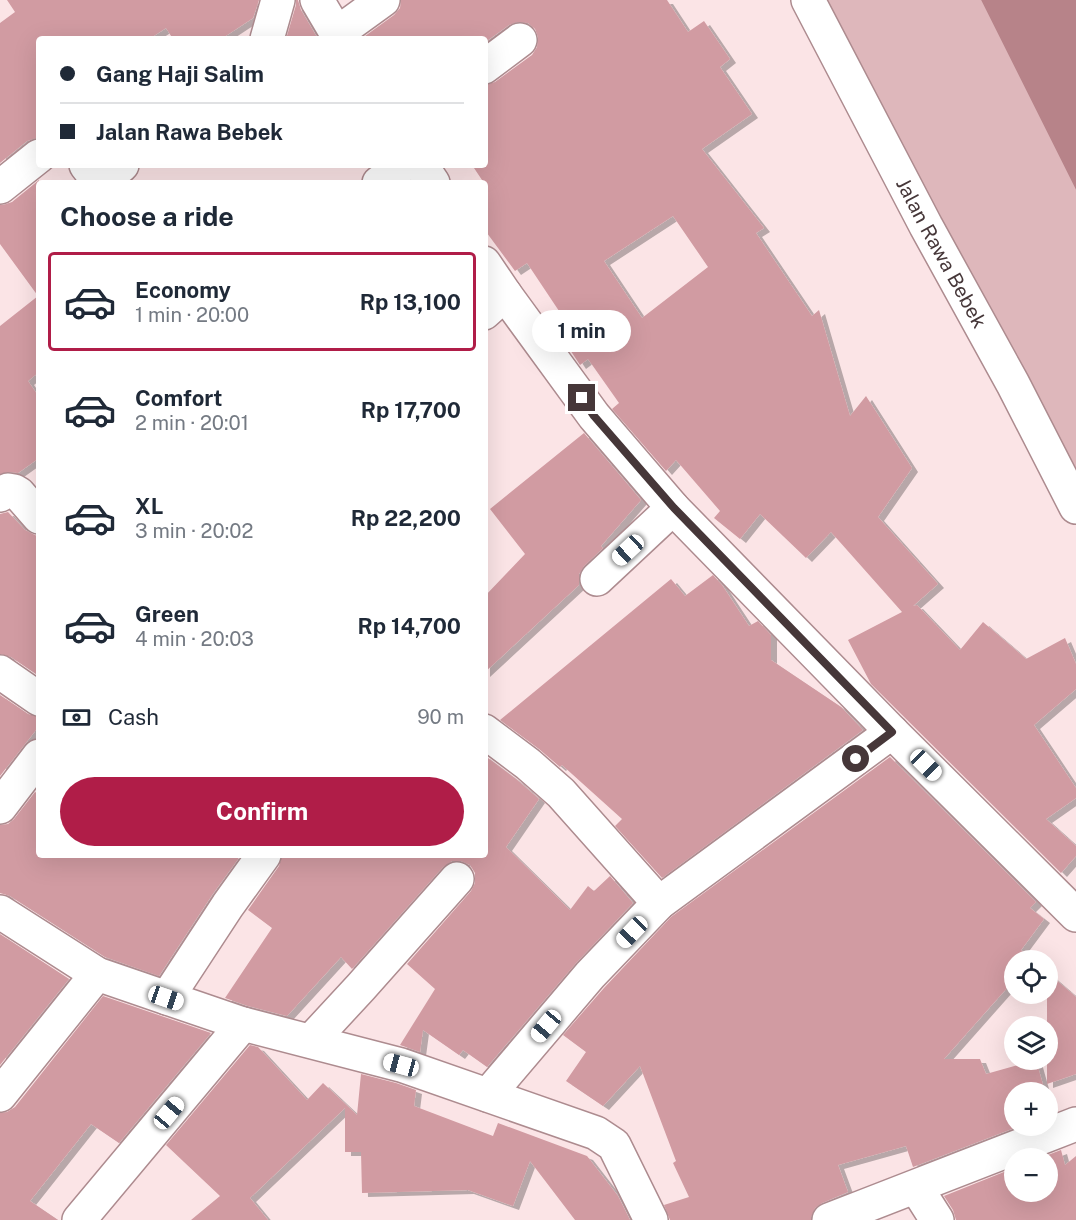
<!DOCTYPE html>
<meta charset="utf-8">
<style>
:root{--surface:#fff;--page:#f6f6f7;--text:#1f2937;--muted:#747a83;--line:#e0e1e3;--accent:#b01d48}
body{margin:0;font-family:"Public Sans",sans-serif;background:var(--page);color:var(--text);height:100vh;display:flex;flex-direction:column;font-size:22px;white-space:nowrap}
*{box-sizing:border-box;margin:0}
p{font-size:20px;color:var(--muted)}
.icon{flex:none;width:33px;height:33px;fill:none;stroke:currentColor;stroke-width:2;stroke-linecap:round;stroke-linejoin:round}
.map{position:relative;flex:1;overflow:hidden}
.drawer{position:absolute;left:36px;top:180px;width:452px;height:678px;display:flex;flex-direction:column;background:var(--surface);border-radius:6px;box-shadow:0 6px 24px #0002}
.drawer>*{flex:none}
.banner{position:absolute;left:36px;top:36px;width:452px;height:132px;border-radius:6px;box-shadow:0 6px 24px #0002;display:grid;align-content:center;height:132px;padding:0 24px;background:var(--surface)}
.controls{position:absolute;left:1004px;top:950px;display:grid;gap:12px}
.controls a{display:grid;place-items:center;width:54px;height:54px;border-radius:50%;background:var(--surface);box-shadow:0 6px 24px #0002;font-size:30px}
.end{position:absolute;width:27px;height:27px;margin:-14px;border:8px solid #463739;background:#fff;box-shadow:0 0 0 3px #fff}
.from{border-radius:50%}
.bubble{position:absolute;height:42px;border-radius:21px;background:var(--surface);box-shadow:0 6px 24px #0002;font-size:20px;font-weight:700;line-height:42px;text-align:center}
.car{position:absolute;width:18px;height:36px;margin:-18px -9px;border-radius:8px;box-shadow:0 0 4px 2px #0007;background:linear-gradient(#fff 24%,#345 0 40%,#fff 0 76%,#345 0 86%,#fff 0)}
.banner b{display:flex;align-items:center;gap:21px;height:57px;font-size:22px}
.banner b+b{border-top:2px solid var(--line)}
.banner i{width:15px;height:15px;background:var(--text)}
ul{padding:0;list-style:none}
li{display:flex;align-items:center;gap:18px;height:99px;margin:0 12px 9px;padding:0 12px;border:3px solid transparent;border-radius:6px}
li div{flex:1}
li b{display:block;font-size:22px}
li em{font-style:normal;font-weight:700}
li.selected{border-color:var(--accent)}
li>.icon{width:54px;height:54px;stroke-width:1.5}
h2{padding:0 24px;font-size:27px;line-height:72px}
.pay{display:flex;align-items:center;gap:15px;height:66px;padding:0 24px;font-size:22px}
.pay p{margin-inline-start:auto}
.button{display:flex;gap:12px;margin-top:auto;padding:12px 24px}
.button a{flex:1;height:69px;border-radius:36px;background:var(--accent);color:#fff;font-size:24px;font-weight:700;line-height:69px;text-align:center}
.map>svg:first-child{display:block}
.green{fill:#deb7bb}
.water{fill:#b78389}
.building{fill:#d19ba2;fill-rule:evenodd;filter:url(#shadow)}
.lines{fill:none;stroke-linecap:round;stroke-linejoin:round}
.minor-casing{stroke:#ad8b8f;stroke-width:36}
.minor{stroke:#fff;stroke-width:33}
.route{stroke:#463739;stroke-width:8}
.labels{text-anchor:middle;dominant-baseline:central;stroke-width:4.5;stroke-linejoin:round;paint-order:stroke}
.street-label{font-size:20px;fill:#463739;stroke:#fff}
</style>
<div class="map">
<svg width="1076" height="1220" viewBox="0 0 1076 1220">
<defs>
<filter id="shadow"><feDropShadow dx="6" dy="4" stdDeviation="0" flood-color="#0004"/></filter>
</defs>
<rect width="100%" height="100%" fill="#fbe4e6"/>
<!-- green -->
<path class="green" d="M805,0H981L1076,190V506Z"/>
<!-- water -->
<path class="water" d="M981,0H1076V190Z"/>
<!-- building -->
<g class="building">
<path d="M7,0H259L253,18L221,39H173L166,28L149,39H39V138H36L27,141L0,163V23L15,12Z"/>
<path d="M296,0H298L301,10L318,39H286L296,5Z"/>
<path d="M401,0H667L688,32L704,21L730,59L720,67L752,114L702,149L764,228L756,233L812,316L819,310L850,416L866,396L912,468L878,517L938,584L913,606L917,605L960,650L983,622L1026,659L1065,638L1076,664V689L1034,725L1076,788V798L1046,819L1076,846V856L1061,873L871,684L848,640L902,612L831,532L806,558L760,514L740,539L714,518L720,511L676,460L666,471L612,409L619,403L588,359L580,365L559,333L569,326L527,263L515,271L484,229V183L472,165H484V85L495,82L532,55L537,47L538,37L535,29L528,23L517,22L509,25L484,43V39H361L394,15L400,8ZM673,216L708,267L642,318L604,261Z"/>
<path d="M39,180V372L28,381L39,397V458L18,473L10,472L0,474V326L38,296L0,244V205H3L12,202Z"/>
<path d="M584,433L641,500L601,546L603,548L584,566L579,574V585L484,673V597L525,554L490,509Z"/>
<path d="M8,512L25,530L39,537V676L11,657L0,654V514Z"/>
<path d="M713,575L722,585L749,626L758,621L771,635V660L841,707L863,730L662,878L615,826L622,819L562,765L560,767L539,749L500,720L671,579L685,596Z"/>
<path d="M0,695L28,714L39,717V726L0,776Z"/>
<path d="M484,755L516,779L539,799L506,847L570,910L588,886L594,891L610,876L633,903L576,963L487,1067L463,1050L459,1055L423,1030L420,1052L400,1045L435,989L407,964L471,891L475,883V873L470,865L461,861H452L443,867L352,969L341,957L287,1016L248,1006L225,998L272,928L248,910L279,866L282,855H484Z"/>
<path d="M890,757L1036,902L1030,908L1044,919L1021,950L1032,960H1014V980L944,1059H980L986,1074L1036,1060L1045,1092H1014V1125H1022L913,1167L906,1146L838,1165L848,1192L822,1203L815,1208L811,1217V1220H670L664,1205L689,1197L673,1163L676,1161L640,1066L603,1106L566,1081L586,1052L563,1035L604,988L671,917Z"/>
<path d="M35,792L39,794V855H241L212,895L159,976L105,957L10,896L0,893V825L8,824L14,819Z"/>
<path d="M0,934L69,979L0,1065Z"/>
<path d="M1047,972L1076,997V1074L1047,1084Z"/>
<path d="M103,996L211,1033L119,1143L91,1124L30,1201L58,1220H0V1113L7,1112L15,1107Z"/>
<path d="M250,1045L258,1047L307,1100L323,1083L357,1115L361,1074L396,1083L416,1090L414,1106L493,1136L498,1123L587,1156L618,1196L630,1220H575L530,1161L513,1206L468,1190L362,1193L361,1152H345V1108L250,1198L268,1220H191L220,1196L166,1145Z"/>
<path d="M1061,1150L1065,1165L1076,1156V1220H956L953,1210L944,1196L1014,1168V1191H1047V1158H1040Z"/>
</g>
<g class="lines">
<defs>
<g id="minor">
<path d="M317,0L340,39"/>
<path id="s1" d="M808,0L926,226L1013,384L1076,507"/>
<path d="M336,34L383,0"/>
<path d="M267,39L278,0"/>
<path d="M484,67L520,40"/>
<path d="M86,165L100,183L122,165"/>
<path d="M421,165L433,183"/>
<path d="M379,183L403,165"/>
<path d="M0,187L39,156"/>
<path d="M484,263L505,294L594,416L673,508L892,732L1076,915"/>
<path d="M484,313L505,294"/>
<path d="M0,495L8,490L14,491L19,494L39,517"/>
<path d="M597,579L673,508"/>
<path d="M0,672L39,699"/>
<path d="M484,731L528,764L561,793L659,903"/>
<path d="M0,807L39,756"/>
<path d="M0,912L97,974L243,1024L401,1065L596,1133L614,1145L651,1220"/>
<path d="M167,998L228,905L264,855"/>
<path d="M311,1041L361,987L457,879"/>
<path d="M0,1095L97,974"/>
<path d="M488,1095L590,975L659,903L892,732"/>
<path d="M916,1187L937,1220"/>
<path d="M79,1220L243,1024"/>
<path d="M829,1220L1076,1124"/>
</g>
</defs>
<!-- minor casing -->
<use href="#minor" class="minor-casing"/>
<!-- minor -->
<use href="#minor" class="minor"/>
</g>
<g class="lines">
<!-- route -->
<path class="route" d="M582,398L594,416L674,508L892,732L856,759"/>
</g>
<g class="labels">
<!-- street labels -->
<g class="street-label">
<text stroke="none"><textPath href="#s1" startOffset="286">Jalan Rawa Bebek</textPath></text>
</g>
</g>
</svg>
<div class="controls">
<a><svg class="icon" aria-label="locate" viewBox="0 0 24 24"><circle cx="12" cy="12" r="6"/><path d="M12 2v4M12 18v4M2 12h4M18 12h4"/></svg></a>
<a><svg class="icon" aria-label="layers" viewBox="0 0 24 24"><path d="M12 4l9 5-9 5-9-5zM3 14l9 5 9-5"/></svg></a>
<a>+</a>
<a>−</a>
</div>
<i class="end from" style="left:856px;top:759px"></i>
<i class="end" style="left:582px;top:398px"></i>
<div class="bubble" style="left:532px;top:310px;width:99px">1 min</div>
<i class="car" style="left:628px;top:550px;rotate:227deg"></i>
<i class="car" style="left:926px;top:765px;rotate:135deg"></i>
<i class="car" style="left:632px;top:932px;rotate:224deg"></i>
<i class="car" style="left:166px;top:998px;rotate:109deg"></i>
<i class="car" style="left:546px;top:1026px;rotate:220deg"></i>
<i class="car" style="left:401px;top:1065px;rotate:285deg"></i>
<i class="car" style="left:169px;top:1113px;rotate:40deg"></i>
<div class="banner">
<b><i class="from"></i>Gang Haji Salim</b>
<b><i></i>Jalan Rawa Bebek</b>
</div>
<section class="drawer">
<h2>Choose a ride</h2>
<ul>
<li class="selected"><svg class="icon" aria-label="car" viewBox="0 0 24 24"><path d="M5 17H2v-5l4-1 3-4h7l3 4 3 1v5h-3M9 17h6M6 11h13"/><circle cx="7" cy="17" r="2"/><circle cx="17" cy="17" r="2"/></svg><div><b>Economy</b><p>1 min · 20:00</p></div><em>Rp 13,100</em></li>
<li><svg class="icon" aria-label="car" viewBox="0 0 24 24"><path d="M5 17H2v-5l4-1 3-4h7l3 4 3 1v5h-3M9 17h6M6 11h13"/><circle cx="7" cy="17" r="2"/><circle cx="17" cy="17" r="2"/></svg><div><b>Comfort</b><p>2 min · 20:01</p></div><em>Rp 17,700</em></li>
<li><svg class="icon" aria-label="car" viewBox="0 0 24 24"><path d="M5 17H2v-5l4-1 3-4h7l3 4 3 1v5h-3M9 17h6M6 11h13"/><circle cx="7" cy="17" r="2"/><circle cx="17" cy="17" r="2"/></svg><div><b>XL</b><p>3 min · 20:02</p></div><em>Rp 22,200</em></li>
<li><svg class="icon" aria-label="car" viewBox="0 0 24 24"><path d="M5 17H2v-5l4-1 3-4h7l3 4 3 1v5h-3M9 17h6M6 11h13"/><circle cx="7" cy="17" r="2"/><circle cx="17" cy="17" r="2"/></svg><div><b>Green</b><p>4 min · 20:03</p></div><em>Rp 14,700</em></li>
</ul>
<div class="pay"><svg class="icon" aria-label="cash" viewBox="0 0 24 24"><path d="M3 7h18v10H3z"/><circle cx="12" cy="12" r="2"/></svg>Cash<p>90 m</p></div>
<div class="button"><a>Confirm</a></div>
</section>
</div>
